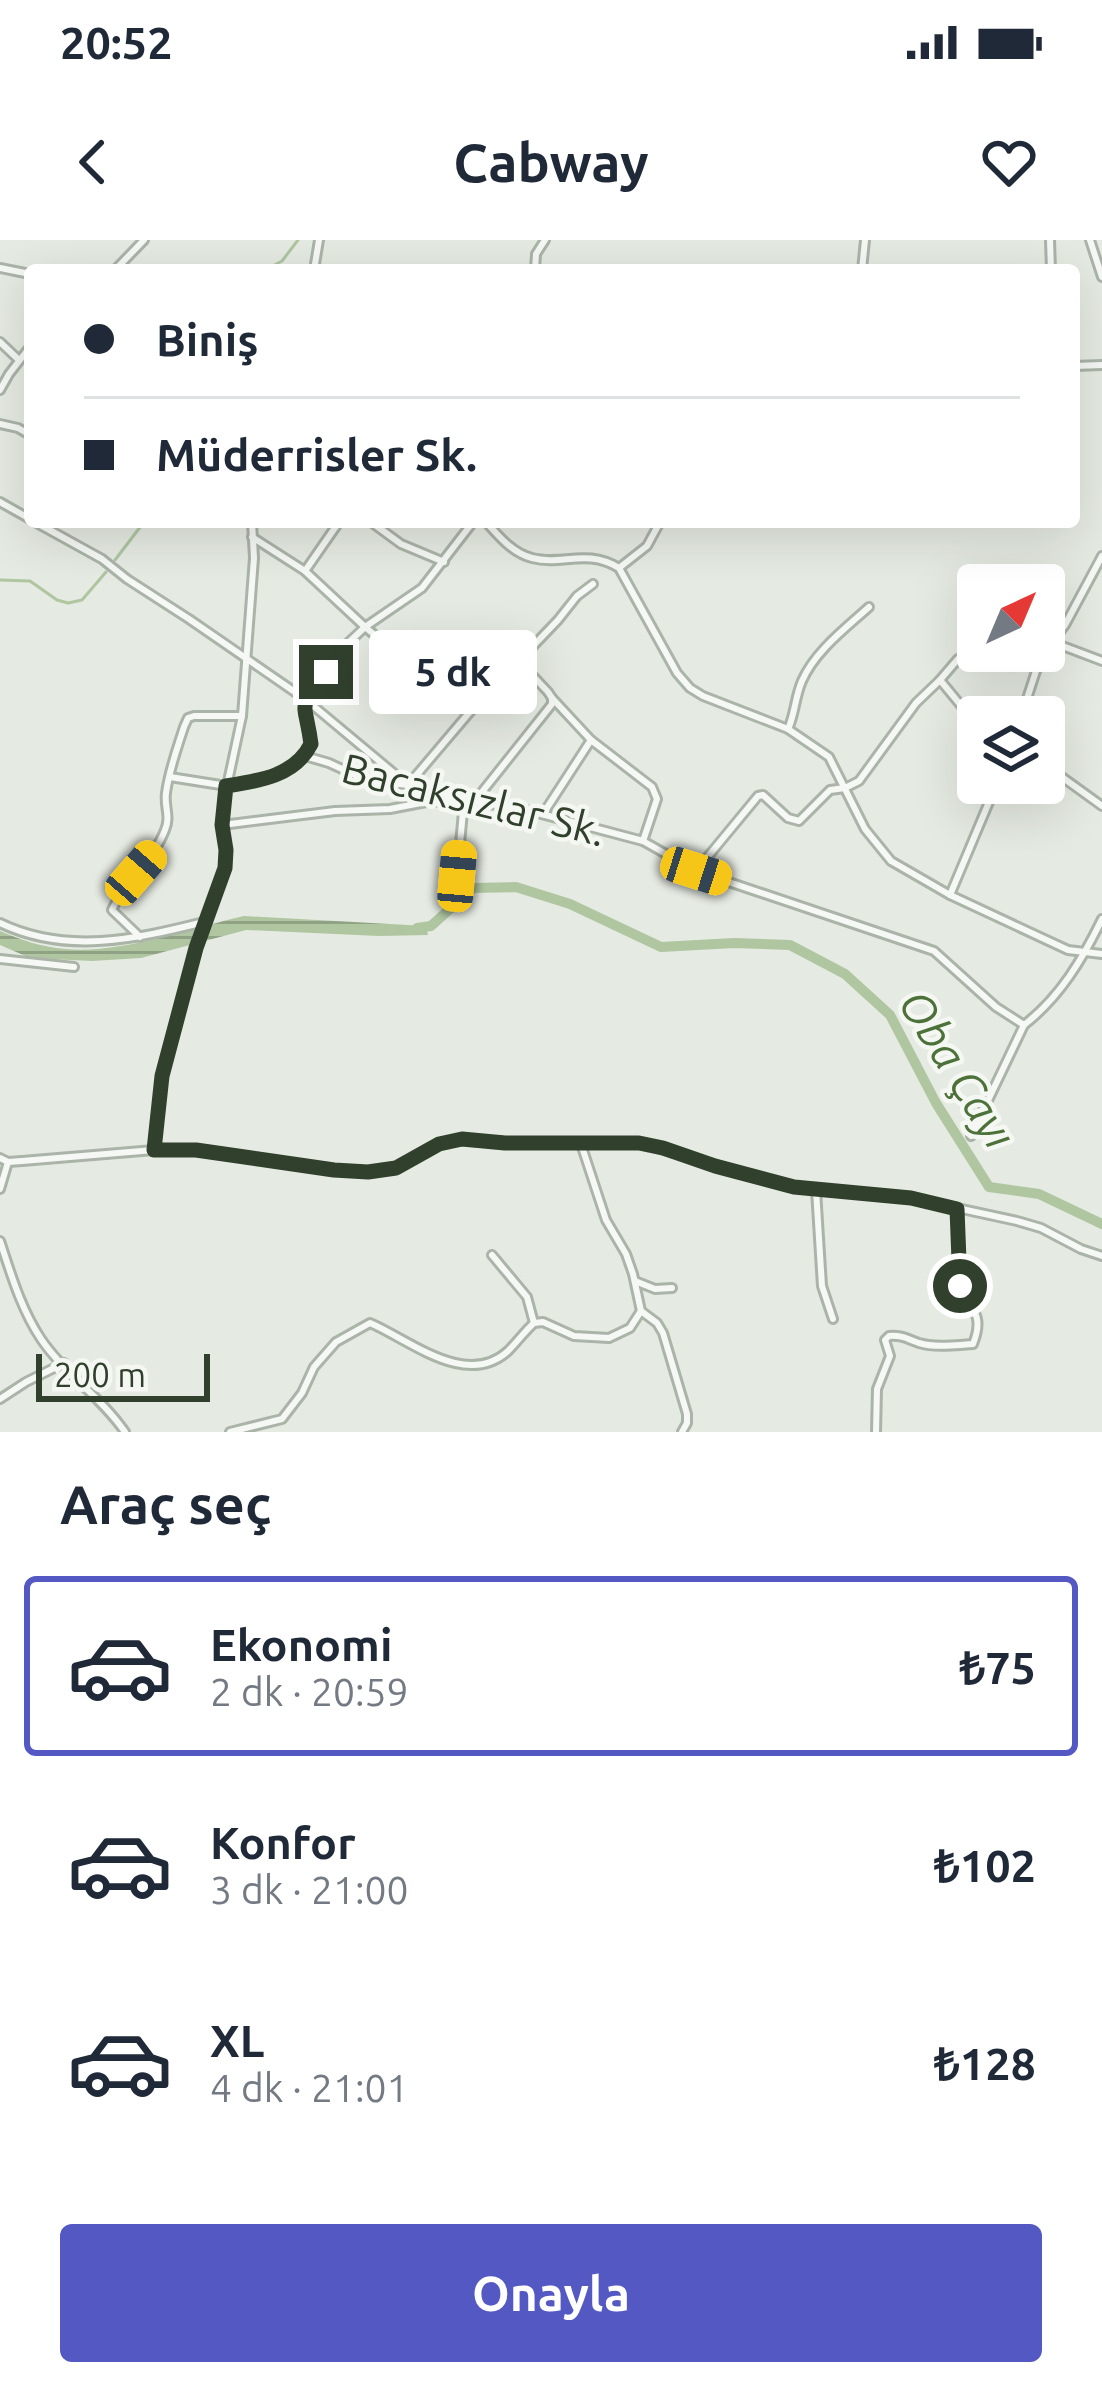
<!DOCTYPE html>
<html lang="tr">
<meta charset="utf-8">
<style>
:root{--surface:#fff;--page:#f6f6f7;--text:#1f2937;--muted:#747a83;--line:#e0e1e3;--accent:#5358c3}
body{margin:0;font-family:Ubuntu,sans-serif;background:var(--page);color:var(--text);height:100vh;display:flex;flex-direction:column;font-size:45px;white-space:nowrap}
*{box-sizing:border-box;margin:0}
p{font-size:39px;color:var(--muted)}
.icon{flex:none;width:66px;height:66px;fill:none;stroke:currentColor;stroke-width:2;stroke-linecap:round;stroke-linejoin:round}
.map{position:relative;height:1192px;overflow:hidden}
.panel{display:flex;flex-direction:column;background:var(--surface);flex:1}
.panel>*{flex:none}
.top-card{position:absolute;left:24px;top:24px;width:1056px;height:264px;border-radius:12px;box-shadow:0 12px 48px #0002;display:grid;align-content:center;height:264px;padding:0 60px;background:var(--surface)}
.needle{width:78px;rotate:44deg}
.buttons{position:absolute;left:957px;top:324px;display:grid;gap:24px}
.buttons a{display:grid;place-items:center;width:108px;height:108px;border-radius:12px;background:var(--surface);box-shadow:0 12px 48px #0002;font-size:60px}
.scale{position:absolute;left:36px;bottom:30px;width:174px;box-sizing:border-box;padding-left:12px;border:6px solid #31402c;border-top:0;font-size:33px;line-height:42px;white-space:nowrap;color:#31402c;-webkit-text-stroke:9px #f4f7f2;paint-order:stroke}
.end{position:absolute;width:54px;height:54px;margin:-27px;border:15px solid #31402c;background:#fff;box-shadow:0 0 0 6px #fff}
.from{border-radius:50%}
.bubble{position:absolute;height:84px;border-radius:12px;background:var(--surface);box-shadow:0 12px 48px #0002;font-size:39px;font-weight:700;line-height:84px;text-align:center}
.car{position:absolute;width:36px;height:72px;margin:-36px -18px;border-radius:15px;box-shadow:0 0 9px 3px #0007;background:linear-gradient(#f5c518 24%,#345 0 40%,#f5c518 0 76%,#345 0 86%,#f5c518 0)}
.top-card b{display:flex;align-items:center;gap:42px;height:114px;font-size:45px}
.top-card b+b{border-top:3px solid var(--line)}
.top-card i{width:30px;height:30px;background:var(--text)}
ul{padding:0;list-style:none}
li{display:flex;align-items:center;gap:36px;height:180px;margin:0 24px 18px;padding:0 36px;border:6px solid transparent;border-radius:12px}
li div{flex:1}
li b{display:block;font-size:45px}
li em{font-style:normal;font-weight:700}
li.on{border-color:var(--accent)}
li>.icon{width:108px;height:108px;stroke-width:1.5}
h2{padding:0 60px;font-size:54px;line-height:144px}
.primary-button{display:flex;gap:24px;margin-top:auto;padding:24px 60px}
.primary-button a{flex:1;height:138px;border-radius:12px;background:var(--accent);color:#fff;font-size:48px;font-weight:700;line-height:138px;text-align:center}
.status{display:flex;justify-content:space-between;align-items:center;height:84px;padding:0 60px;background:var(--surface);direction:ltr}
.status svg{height:33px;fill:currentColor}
header{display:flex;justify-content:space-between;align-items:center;height:156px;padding:0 60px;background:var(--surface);font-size:54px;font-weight:700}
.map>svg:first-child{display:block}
.water{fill:url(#water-rules)}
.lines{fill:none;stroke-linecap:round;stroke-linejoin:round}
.stream{stroke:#afc6a1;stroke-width:3}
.river{stroke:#afc6a1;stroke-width:10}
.minor-casing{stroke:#abb4a8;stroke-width:12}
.minor{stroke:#f6f8f5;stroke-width:6}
.route{stroke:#31402c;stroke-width:15}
.labels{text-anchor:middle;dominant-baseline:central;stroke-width:9;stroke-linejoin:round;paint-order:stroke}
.street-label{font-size:42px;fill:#31402c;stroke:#f4f7f2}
.water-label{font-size:45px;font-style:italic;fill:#4c7139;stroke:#f4f7f2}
</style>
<div class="status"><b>20:52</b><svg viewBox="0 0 49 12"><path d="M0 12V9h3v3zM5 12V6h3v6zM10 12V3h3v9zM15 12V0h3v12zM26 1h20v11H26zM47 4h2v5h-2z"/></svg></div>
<header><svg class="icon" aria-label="back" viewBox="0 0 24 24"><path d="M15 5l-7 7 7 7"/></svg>Cabway<svg class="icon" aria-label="heart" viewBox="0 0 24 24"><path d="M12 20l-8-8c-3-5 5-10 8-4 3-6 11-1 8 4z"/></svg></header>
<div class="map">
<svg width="1102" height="1192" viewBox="0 0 1102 1192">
<defs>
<pattern id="water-rules" width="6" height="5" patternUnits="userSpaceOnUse" patternTransform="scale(3)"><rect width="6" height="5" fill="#afc6a1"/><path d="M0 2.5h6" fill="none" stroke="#8fa283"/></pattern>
</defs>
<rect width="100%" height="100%" fill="#e5eae2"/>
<!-- water -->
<path class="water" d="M244,676L426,686L428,695L379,696L246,690L141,718L92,721L30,718L0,705V691C21,700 41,707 65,709C121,714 188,689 244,676Z"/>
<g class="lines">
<!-- stream -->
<g class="stream">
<path d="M265,30L282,21L298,0"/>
<path d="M115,320L144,282"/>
<path d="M0,340L30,341L57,360L68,363L82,360L106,332"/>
</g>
<!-- river -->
<path class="river" d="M417,688L431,686L473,648L516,647L570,664L661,707L734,703L790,705L845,734L890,775L936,863L989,947L1039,954L1102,984"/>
<defs>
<g id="minor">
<path d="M1050,0L1051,30"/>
<path d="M1090,0L1102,37"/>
<path d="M0,28L30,34"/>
<path d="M115,30L144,0"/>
<path d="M314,30L319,0"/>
<path d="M535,30L536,14L545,0"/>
<path d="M862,30L865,0"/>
<path d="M0,102L19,120"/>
<path d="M1074,126L1102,125"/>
<path d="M0,150L9,134L30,107"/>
<path d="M0,184L18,188L30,195"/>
<path d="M0,262L30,279"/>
<path d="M35,282L102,319L127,339L189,379L305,459L408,545L469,473L558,380L577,356L593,344"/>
<path d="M371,282L401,304L444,322"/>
<path d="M486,282C499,296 512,313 532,318C562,326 586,308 619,328L677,433L690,448L703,456L788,489L829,517L865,589L891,621L950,655L1068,710L1102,714"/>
<path d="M252,297L305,331L365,387L468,472"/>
<path d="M619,328L647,306L660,282"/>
<path d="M305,331L339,282"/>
<path d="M1053,401L1065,385L1102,316"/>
<path d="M940,440L968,474L973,478L978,477"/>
<path d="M979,477L1022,467"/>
<path d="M1021,477L1036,431L1052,402L1102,421"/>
<path d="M788,489C795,474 795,457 802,441C815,411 846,388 869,367"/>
<path d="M591,500L652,547L657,559L643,601"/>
<path d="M305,516L329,523L366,540L408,545L464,561L515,567L643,601L696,631L934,711L996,767L1024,785C1060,757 1082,720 1102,679"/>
<path d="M1044,524L1102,566"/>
<path d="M170,537L227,546L242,476L254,318L252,282"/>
<path d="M474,562L552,464V458L548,452L519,421"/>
<path d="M543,574L591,500L552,458"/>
<path d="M222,585L335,571L390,569L426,562L451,561"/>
<path d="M696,631L758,556L763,555L788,578L799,581L830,550L845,548L859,541L916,463L940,440L958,419"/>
<path d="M457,636L464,561"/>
<path d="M950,655L997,543"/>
<path d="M0,683C66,715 136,699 204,682"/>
<path d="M140,697L112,670C125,641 153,621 165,590C171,576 164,567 166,553C169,530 177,509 184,487L188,478L194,476H242"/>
<path d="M0,719L74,727"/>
<path d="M971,896L1024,785"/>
<path d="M581,904L606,980L626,1014L633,1034L641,1071L657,1083L663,1093L687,1174V1183L682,1192"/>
<path d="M154,910L162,836L196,708L225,628L226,609L222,585L227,546C259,541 295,536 311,504L304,474L305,459L347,404L365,387L422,348L473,282"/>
<path d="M0,918L8,922L22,921L154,910H196L334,930L368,932L396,928L439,904L462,900L505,903H639L793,947L911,958L1017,981L1041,988L1081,1009L1102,1016"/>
<path d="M0,949L8,922"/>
<path d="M816,950L822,1046L833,1079"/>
<path d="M0,1001C11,1034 21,1069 41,1099C64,1133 101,1157 125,1192"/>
<path d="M492,1015L527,1057L534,1083"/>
<path d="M635,1041L655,1049L672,1048"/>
<path d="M0,1159L26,1142L64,1123"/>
<path d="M230,1192L282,1179L302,1153L314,1127L336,1102L370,1083C410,1100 466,1149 508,1111C517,1102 525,1091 534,1083L543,1082L574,1096L609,1098L630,1088L641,1071"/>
<path d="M876,1192L877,1149L890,1116L885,1100L889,1096C903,1095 907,1099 919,1103C936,1108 956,1105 973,1104C988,1067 961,1067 960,1040C958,1016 959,992 957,969"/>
</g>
</defs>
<!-- minor casing -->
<use href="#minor" class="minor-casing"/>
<!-- minor -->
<use href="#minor" class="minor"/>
</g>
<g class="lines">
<!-- route -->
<path class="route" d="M326,432C296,471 305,459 311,504C295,536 259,541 226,546L222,585L226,610L225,628L196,708L162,836L154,910H196L334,930L368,932L396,928L439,904L462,899L505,903H639L663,908L715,926L794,947L911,958L957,969L960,1046"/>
</g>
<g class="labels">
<!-- street labels -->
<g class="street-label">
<text transform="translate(474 559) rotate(14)">Bacaksızlar Sk.</text>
</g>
<!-- water labels -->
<g class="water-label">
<text transform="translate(958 829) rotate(58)">Oba Çayı</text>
</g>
</g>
</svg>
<div class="buttons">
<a><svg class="needle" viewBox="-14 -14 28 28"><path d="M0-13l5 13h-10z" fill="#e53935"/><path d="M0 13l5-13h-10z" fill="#747a83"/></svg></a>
<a><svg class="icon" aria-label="layers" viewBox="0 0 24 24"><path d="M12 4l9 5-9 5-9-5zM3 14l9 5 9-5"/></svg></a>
</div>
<div class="scale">200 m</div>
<i class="end from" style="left:960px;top:1046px"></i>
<i class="end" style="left:326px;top:432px"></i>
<div class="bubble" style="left:369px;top:390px;width:168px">5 dk</div>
<i class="car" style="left:696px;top:631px;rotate:108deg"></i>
<i class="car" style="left:136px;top:633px;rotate:41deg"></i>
<i class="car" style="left:457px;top:636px;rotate:5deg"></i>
<div class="top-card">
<b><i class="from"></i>Biniş</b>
<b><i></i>Müderrisler Sk.</b>
</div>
</div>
<section class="panel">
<h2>Araç seç</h2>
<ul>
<li class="on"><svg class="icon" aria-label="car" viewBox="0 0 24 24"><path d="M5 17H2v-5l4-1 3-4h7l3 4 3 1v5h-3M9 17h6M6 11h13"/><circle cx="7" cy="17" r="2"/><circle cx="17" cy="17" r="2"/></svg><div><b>Ekonomi</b><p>2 dk · 20:59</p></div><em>₺75</em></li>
<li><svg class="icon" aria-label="car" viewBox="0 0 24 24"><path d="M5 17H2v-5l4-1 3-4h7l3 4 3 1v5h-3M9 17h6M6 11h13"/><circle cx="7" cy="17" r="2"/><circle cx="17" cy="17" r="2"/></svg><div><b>Konfor</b><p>3 dk · 21:00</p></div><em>₺102</em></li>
<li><svg class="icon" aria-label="car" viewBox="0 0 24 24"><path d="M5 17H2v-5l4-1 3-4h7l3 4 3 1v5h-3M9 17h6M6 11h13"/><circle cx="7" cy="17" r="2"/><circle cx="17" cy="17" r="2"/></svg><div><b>XL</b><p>4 dk · 21:01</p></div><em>₺128</em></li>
</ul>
<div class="primary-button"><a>Onayla</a></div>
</section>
